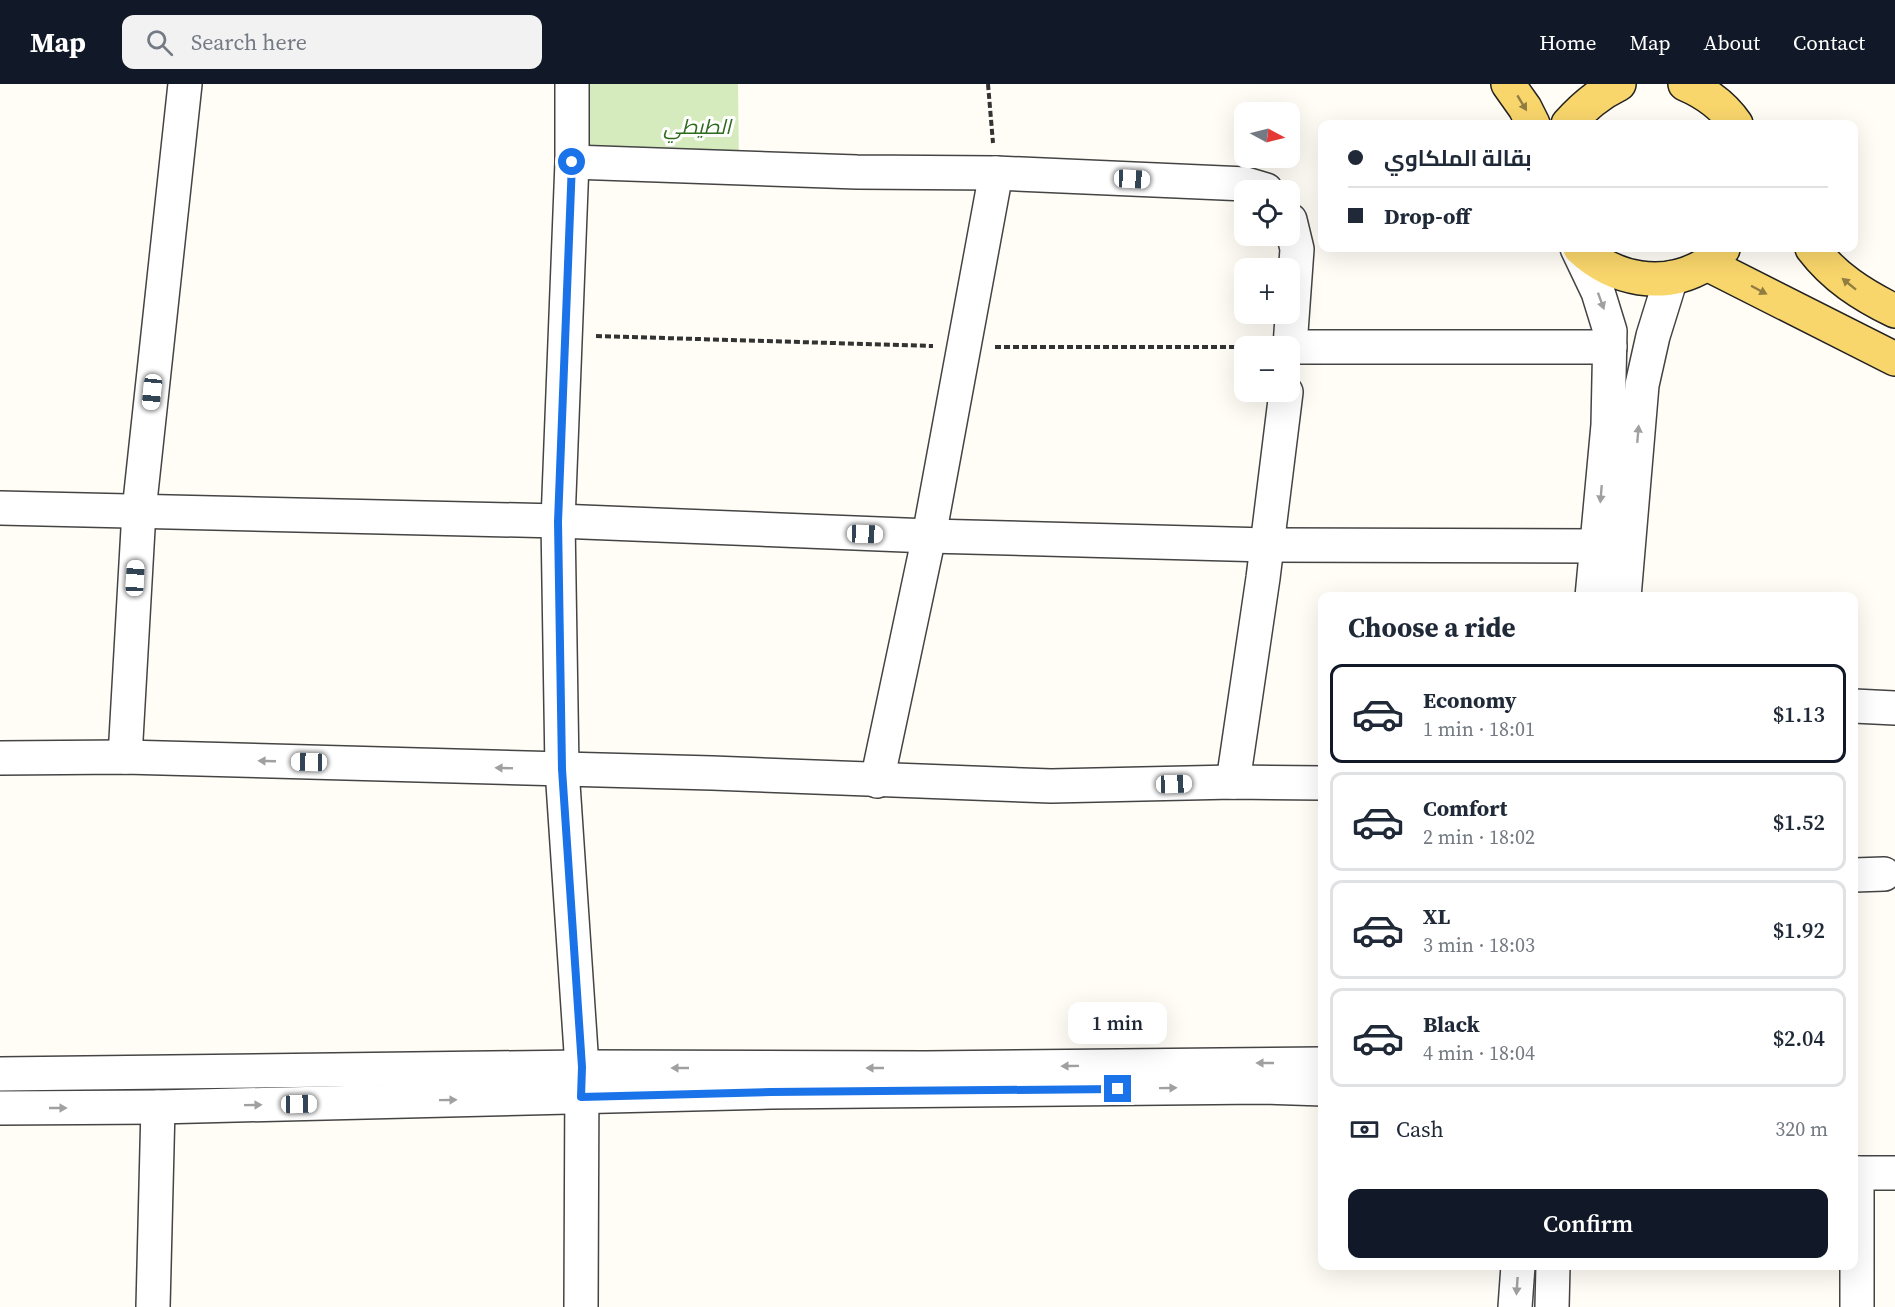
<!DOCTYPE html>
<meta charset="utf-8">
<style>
:root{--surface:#fff;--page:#f2f2f3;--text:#1f2937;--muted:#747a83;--line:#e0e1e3;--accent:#111827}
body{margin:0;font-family:"Source Serif 4",Cairo,serif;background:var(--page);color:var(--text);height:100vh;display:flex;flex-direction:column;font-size:22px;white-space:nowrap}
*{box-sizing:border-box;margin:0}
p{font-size:20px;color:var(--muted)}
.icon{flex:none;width:33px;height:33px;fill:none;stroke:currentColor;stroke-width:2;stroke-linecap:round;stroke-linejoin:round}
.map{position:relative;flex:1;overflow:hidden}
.side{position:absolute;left:1318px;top:508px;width:540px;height:678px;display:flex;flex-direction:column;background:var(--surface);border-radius:12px;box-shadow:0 6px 24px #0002}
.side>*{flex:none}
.hud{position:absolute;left:1318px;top:36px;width:540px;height:132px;border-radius:12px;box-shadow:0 6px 24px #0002;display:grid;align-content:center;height:132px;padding:0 30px;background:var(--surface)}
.needle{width:39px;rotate:97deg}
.buttons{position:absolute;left:1234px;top:18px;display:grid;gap:12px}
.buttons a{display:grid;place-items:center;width:66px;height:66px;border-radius:12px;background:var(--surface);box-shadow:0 6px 24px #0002;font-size:30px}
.end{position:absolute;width:27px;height:27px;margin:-14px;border:8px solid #1a73e8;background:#fff;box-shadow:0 0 0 3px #fff}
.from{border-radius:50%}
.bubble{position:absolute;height:42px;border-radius:12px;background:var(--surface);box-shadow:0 6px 24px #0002;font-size:20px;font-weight:600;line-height:42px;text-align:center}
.car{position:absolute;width:18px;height:36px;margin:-18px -9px;border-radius:8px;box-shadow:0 0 4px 2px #0007;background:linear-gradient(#fff 24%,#345 0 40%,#fff 0 76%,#345 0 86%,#fff 0)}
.hud b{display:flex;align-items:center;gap:21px;height:57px;font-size:22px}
.hud b+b{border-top:2px solid var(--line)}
.hud i{width:15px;height:15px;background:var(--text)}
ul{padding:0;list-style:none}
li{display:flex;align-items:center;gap:18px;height:99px;margin:0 12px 9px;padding:0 18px;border:3px solid var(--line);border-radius:12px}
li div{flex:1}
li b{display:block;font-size:22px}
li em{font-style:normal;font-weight:600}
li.on{border-color:var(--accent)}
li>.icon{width:54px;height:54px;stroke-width:1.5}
h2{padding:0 30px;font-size:27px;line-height:72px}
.pay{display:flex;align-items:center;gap:15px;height:66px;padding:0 30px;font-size:22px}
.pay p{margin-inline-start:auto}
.primary-button{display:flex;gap:12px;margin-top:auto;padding:12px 30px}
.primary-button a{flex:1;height:69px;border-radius:12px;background:var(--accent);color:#fff;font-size:24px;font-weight:600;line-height:69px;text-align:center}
header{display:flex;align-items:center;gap:36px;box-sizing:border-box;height:84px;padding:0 30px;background:var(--accent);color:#fff}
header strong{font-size:28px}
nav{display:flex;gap:33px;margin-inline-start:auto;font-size:21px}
.search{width:420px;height:54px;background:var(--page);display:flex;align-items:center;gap:15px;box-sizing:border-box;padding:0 21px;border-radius:12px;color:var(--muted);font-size:22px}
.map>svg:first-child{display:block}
.green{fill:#d5ebbd}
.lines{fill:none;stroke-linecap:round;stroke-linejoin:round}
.minor-casing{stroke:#444;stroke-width:36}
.major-casing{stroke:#222;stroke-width:36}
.path{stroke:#333;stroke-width:4;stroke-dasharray:6 3;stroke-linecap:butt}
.minor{stroke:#fff;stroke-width:33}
.major{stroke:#f9d66b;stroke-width:33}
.oneway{fill:#917d42}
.oneway2{fill:#a0a0a0}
.route{stroke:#1a73e8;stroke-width:8}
.labels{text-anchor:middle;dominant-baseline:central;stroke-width:6;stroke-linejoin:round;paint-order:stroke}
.park-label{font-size:21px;font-style:italic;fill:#2f6b1f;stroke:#fff}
</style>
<header>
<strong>Map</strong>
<div class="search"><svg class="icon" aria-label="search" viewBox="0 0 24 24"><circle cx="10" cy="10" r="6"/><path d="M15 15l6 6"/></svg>Search here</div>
<nav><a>Home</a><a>Map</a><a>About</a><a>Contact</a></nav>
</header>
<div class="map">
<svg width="1895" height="1223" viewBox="0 0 1895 1223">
<rect width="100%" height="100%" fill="#fffdf5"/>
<!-- green -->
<path class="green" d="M572,0H738L739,85L572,78Z"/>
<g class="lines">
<defs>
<g id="minor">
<path d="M572,0V78L558,437L562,685L582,983L581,1223"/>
<path d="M572,78L857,88L996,89L1246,100L1266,106"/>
<path d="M1577,164L1598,208L1610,247L1608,341L1592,513"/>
<path d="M1290,262L1297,165L1290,136"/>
<path d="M1290,263H1610"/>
<path d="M0,424L558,437L929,452L1267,461L1597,462"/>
<path d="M1624,513L1642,301L1653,252L1671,194"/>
<path d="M1854,622L1895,624"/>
<path d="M125,673L139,427L185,0"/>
<path d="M0,674L125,673L712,689L1051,702L1233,698L1323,699"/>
<path d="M877,697L929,452L996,89"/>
<path d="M1233,698L1263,494L1286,308"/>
<path d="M1854,791L1884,790"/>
<path d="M0,990L582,983L926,984L1323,980"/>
<path d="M0,1024L158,1023L771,1008L1262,1003L1323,1005"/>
<path d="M1854,1089H1895"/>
<path d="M1857,1089V1223"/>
<path d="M153,1223L158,1023"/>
<path d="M1515,1223L1518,1182"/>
<path d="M1552,1223L1553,1182"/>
</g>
<g id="major">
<path d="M1508,0L1525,24L1533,40"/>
<path d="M1685,0C1706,9 1723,21 1736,40"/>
<path d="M1568,40C1583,23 1598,10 1619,0"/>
<path d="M1580,164C1614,196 1663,206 1705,181C1712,177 1717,170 1723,165"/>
<path d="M1812,164C1834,193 1862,211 1895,227"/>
<path d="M1707,180L1895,275"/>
</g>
</defs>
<!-- minor casing -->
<use href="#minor" class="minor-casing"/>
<!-- major casing -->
<use href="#major" class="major-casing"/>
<!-- path -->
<g class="path">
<path d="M988,0L993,59"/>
<path d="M596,252L933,262"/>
<path d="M995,263H1245"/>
</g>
<!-- minor -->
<use href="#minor" class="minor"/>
<!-- major -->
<use href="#major" class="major"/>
</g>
<!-- one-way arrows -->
<defs><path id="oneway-solid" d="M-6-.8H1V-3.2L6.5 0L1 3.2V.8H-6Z" transform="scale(1.5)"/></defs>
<g class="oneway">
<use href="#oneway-solid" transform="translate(1522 19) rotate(59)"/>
<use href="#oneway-solid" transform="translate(1849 200) rotate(-141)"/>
<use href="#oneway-solid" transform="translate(1759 206) rotate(28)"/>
</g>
<g class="oneway2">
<use href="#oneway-solid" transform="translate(1601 217) rotate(70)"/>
<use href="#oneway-solid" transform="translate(1638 350) rotate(-85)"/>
<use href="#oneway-solid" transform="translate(1601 410) rotate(95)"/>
<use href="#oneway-solid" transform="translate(267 677) rotate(-178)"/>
<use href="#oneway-solid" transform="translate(504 684) rotate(-178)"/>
<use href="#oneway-solid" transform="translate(1265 979) rotate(180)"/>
<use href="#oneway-solid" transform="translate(1070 982) rotate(179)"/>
<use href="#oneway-solid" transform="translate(680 984) rotate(-180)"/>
<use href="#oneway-solid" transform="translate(875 984) rotate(-180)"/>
<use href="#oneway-solid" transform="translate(1168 1004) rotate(-1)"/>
<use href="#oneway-solid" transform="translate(448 1016) rotate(-1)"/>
<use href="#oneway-solid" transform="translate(253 1021) rotate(-1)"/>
<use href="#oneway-solid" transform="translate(58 1024)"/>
<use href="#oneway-solid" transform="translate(1517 1202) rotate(94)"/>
</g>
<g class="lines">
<!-- route -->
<path class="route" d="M572,78L558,438L562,685L582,983L581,1013L771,1008L1118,1005"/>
</g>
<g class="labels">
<!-- park labels -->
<g class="park-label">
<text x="697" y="42">الطيطي</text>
</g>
</g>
</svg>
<div class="buttons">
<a><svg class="needle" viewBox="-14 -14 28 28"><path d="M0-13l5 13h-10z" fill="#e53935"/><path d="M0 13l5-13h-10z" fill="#747a83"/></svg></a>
<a><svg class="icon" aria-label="locate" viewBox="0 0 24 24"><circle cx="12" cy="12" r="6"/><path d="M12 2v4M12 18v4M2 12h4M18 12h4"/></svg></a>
<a>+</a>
<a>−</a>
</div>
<i class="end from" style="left:572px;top:78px"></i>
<i class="end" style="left:1118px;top:1005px"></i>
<div class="bubble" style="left:1068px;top:918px;width:99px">1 min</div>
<i class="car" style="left:1132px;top:95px;rotate:93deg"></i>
<i class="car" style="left:152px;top:308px;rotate:186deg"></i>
<i class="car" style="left:865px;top:450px;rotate:92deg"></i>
<i class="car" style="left:135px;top:494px;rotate:3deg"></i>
<i class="car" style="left:309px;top:678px;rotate:271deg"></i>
<i class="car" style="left:1174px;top:700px;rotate:88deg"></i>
<i class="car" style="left:299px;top:1020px;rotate:89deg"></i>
<div class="hud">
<b><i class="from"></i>بقالة الملكاوي</b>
<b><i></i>Drop-off</b>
</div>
<section class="side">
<h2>Choose a ride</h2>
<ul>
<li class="on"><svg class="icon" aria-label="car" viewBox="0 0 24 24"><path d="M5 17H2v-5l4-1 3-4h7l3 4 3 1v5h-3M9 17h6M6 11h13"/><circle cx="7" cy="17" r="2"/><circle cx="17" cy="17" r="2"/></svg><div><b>Economy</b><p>1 min · 18:01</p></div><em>$1.13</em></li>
<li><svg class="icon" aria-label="car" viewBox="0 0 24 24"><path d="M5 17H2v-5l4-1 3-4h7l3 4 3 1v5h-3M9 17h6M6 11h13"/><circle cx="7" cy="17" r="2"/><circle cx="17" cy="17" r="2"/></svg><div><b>Comfort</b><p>2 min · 18:02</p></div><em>$1.52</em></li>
<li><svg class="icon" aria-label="car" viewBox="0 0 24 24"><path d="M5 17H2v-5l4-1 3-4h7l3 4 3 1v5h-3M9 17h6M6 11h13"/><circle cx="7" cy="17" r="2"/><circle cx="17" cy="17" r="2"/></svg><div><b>XL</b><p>3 min · 18:03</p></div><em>$1.92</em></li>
<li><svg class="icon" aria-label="car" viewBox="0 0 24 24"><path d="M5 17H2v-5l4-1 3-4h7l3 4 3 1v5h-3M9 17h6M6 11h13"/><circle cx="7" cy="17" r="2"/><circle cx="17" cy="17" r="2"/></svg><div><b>Black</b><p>4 min · 18:04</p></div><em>$2.04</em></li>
</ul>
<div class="pay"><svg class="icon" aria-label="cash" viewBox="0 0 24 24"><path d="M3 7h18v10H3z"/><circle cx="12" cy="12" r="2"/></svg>Cash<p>320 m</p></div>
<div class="primary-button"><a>Confirm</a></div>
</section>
</div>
